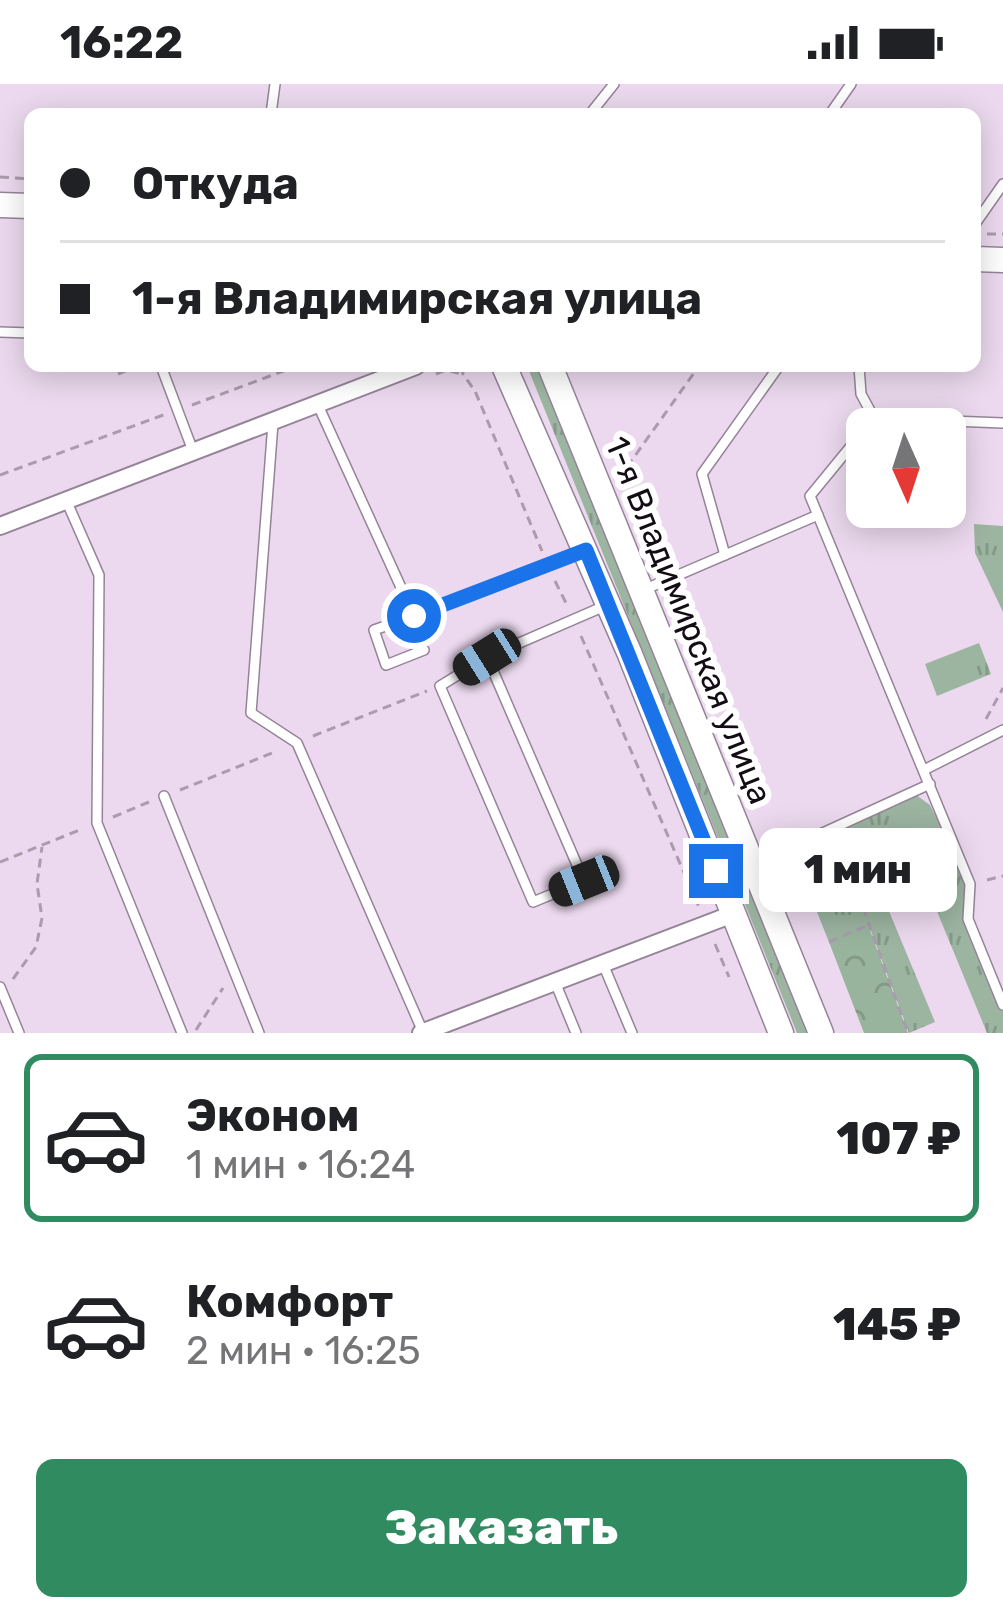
<!DOCTYPE html>
<html lang="ru">
<meta charset="utf-8">
<style>
:root{--surface:#fff;--page:#f6f6f6;--text:#202124;--muted:#757577;--line:#e0e0e0;--accent:#318b60}
body{margin:0;font-family:Rubik,sans-serif;background:var(--page);color:var(--text);height:100vh;display:flex;flex-direction:column;font-size:45px;white-space:nowrap}
*{box-sizing:border-box;margin:0}
p{font-size:39px;color:var(--muted)}
.icon{flex:none;width:66px;height:66px;fill:none;stroke:currentColor;stroke-width:2;stroke-linecap:round;stroke-linejoin:round}
.map{position:relative;height:949px;overflow:hidden}
.panel{display:flex;flex-direction:column;background:var(--surface);flex:1}
.panel>*{flex:none}
.top-card{position:absolute;left:24px;top:24px;width:957px;height:264px;border-radius:18px;box-shadow:0 6px 30px #0003;display:grid;align-content:center;height:264px;padding:0 36px;background:var(--surface)}
.needle{width:78px;rotate:177deg}
.fabs{position:absolute;left:846px;top:324px;display:grid;gap:24px}
.fabs a{display:grid;place-items:center;width:120px;height:120px;border-radius:18px;background:var(--surface);box-shadow:0 6px 30px #0003;font-size:60px}
.end{position:absolute;width:54px;height:54px;margin:-27px;border:15px solid #1a73e8;background:#fff;box-shadow:0 0 0 6px #fff}
.from{border-radius:50%}
.bubble{position:absolute;height:84px;border-radius:18px;background:var(--surface);box-shadow:0 6px 30px #0003;font-size:39px;font-weight:800;line-height:84px;text-align:center}
.car{position:absolute;width:36px;height:72px;margin:-36px -18px;border-radius:15px;box-shadow:0 0 9px 3px #0007;background:linear-gradient(#222 24%,#8ab4d8 0 40%,#222 0 76%,#8ab4d8 0 86%,#222 0)}
.top-card b{display:flex;align-items:center;gap:42px;height:114px;font-size:45px}
.top-card b+b{border-top:3px solid var(--line)}
.top-card i{width:30px;height:30px;background:var(--text)}
ul{padding:21px 0 0;list-style:none}
li{display:flex;align-items:center;gap:36px;height:168px;margin:0 24px 18px;padding:0 12px;border:6px solid transparent;border-radius:18px}
li div{flex:1}
li b{display:block;font-size:45px}
li em{font-style:normal;font-weight:800}
li.selected{border-color:var(--accent)}
li>.icon{width:108px;height:108px;stroke-width:1.5}
.cta{display:flex;gap:24px;margin-top:auto;padding:24px 36px}
.cta a{flex:1;height:138px;border-radius:18px;background:var(--accent);color:#fff;font-size:48px;font-weight:800;line-height:138px;text-align:center}
.status{display:flex;justify-content:space-between;align-items:center;height:84px;padding:0 60px;background:var(--surface);direction:ltr}
.status svg{height:33px;fill:currentColor}
.map>svg:first-child{display:block}
.grass{fill:url(#grass-tufts)}
.forest{fill:url(#forest-crowns)}
.lines{fill:none;stroke-linecap:round;stroke-linejoin:round}
.service-casing{stroke:#958498;stroke-width:12}
.minor-casing{stroke:#958498;stroke-width:20}
.secondary-casing{stroke:#958498;stroke-width:27}
.path{stroke:#ab9bad;stroke-width:3;stroke-dasharray:9 6;stroke-linecap:butt}
.service{stroke:#fff;stroke-width:9}
.minor{stroke:#fff;stroke-width:16}
.secondary{stroke:#fff;stroke-width:24}
.route{stroke:#1a73e8;stroke-width:15}
.labels{text-anchor:middle;dominant-baseline:central;stroke-width:12;stroke-linejoin:round;paint-order:stroke}
.street-label{font-size:33px;fill:#130c14;stroke:#fff}
</style>
<div class="status"><b>16:22</b><svg viewBox="0 0 49 12"><path d="M0 12V9h3v3zM5 12V6h3v6zM10 12V3h3v9zM15 12V0h3v12zM26 1h20v11H26zM47 4h2v5h-2z"/></svg></div>
<div class="map">
<svg width="1003" height="949" viewBox="0 0 1003 949">
<defs>
<pattern id="grass-tufts" width="24" height="20" patternUnits="userSpaceOnUse" patternTransform="scale(3)"><rect width="24" height="20" fill="#9cb5a1"/><path d="M3 7l-1-3M5 7V3M7 7l1-3M15 17l-1-3M17 17v-4M19 17l1-3" fill="none" stroke="#869a8a"/></pattern>
<pattern id="forest-crowns" width="20" height="18" patternUnits="userSpaceOnUse" patternTransform="scale(3)"><rect width="20" height="18" fill="#98b49d"/><path d="M2 6a3 3 0 1 1 6 0M12 15a3 3 0 1 1 6 0" fill="none" stroke="#829a86"/></pattern>
</defs>
<rect width="100%" height="100%" fill="#ecd9ef"/>
<!-- grass -->
<g class="grass">
<path d="M527,282H538L809,949H797Z"/>
<path d="M974,440L1003,442V528L975,469Z"/>
<path d="M979,559L991,590L937,612L925,580Z"/>
<path d="M912,708L930,721L970,800L968,835L1003,920V949H987L913,769L892,745L870,753L876,769L867,774L935,938L909,949L869,842L829,858L791,763Z"/>
</g>
<!-- forest -->
<path class="forest" d="M868,841L908,949H864L829,858Z"/>
<g class="lines">
<defs>
<g id="service">
<path d="M271,30L275,0"/>
<path d="M590,30L614,0"/>
<path d="M830,30L851,0"/>
<path d="M975,140L1003,100"/>
<path d="M0,248L30,249"/>
<path d="M161,282L193,367"/>
<path d="M859,282L861,310L874,334"/>
<path d="M317,319L414,532L582,468"/>
<path d="M273,339L251,629L297,659L423,948"/>
<path d="M1003,339L874,334L810,412L970,800L968,835L1003,921"/>
<path d="M66,416L99,491L97,739L182,949"/>
<path d="M725,471L702,390L779,282"/>
<path d="M641,507L818,431"/>
<path d="M414,532L374,546L386,581L424,566"/>
<path d="M487,573L584,797L533,818L440,602L487,573L607,521"/>
<path d="M924,686L1003,646"/>
<path d="M164,712L259,949"/>
<path d="M757,779L930,700"/>
<path d="M603,880L632,949"/>
<path d="M555,898L576,949"/>
<path d="M0,903L19,949"/>
</g>
<g id="minor">
<path d="M0,442L416,282"/>
<path d="M421,949L733,830"/>
</g>
<g id="secondary">
<path d="M0,121L30,122"/>
<path d="M975,175L1003,176"/>
<path d="M504,282L629,568L781,949"/>
<path d="M550,282L821,949"/>
</g>
</defs>
<!-- service casing -->
<use href="#service" class="service-casing"/>
<!-- minor casing -->
<use href="#minor" class="minor-casing"/>
<!-- secondary casing -->
<use href="#secondary" class="secondary-casing"/>
<!-- path -->
<g class="path">
<path d="M0,93L30,95"/>
<path d="M987,150H1003"/>
<path d="M462,282L463,290L475,307L542,467"/>
<path d="M118,290L137,282"/>
<path d="M436,290L446,286L461,290"/>
<path d="M192,321L297,282"/>
<path d="M627,383L699,282"/>
<path d="M0,391L166,330"/>
<path d="M555,497L567,521"/>
<path d="M581,552L699,823"/>
<path d="M986,635L1003,604"/>
<path d="M313,652L427,607"/>
<path d="M180,706L277,667"/>
<path d="M113,733L149,718"/>
<path d="M858,749L861,818L908,949"/>
<path d="M0,778L82,745"/>
<path d="M987,796L1003,792"/>
<path d="M829,858L866,842"/>
<path d="M715,860L729,893"/>
<path d="M13,895L36,863L42,834L37,800L42,763"/>
<path d="M196,946L223,904"/>
</g>
<!-- service -->
<use href="#service" class="service"/>
<!-- minor -->
<use href="#minor" class="minor"/>
<!-- secondary -->
<use href="#secondary" class="secondary"/>
</g>
<g class="lines">
<!-- route -->
<path class="route" d="M414,532L586,466L716,787"/>
</g>
<g class="labels">
<!-- street labels -->
<g class="street-label">
<text transform="translate(689 536) rotate(68)">1-я Владимирская улица</text>
</g>
</g>
</svg>
<div class="fabs">
<a><svg class="needle" viewBox="-14 -14 28 28"><path d="M0-13l5 13h-10z" fill="#e53935"/><path d="M0 13l5-13h-10z" fill="#757577"/></svg></a>
</div>
<i class="end from" style="left:414px;top:532px"></i>
<i class="end" style="left:716px;top:787px"></i>
<div class="bubble" style="left:759px;top:744px;width:198px">1 мин</div>
<i class="car" style="left:487px;top:573px;rotate:238deg"></i>
<i class="car" style="left:584px;top:797px;rotate:248deg"></i>
<div class="top-card">
<b><i class="from"></i>Откуда</b>
<b><i></i>1-я Владимирская улица</b>
</div>
</div>
<section class="panel">
<ul>
<li class="selected"><svg class="icon" aria-label="car" viewBox="0 0 24 24"><path d="M5 17H2v-5l4-1 3-4h7l3 4 3 1v5h-3M9 17h6M6 11h13"/><circle cx="7" cy="17" r="2"/><circle cx="17" cy="17" r="2"/></svg><div><b>Эконом</b><p>1 мин · 16:24</p></div><em>107 ₽</em></li>
<li><svg class="icon" aria-label="car" viewBox="0 0 24 24"><path d="M5 17H2v-5l4-1 3-4h7l3 4 3 1v5h-3M9 17h6M6 11h13"/><circle cx="7" cy="17" r="2"/><circle cx="17" cy="17" r="2"/></svg><div><b>Комфорт</b><p>2 мин · 16:25</p></div><em>145 ₽</em></li>
</ul>
<div class="cta"><a>Заказать</a></div>
</section>
